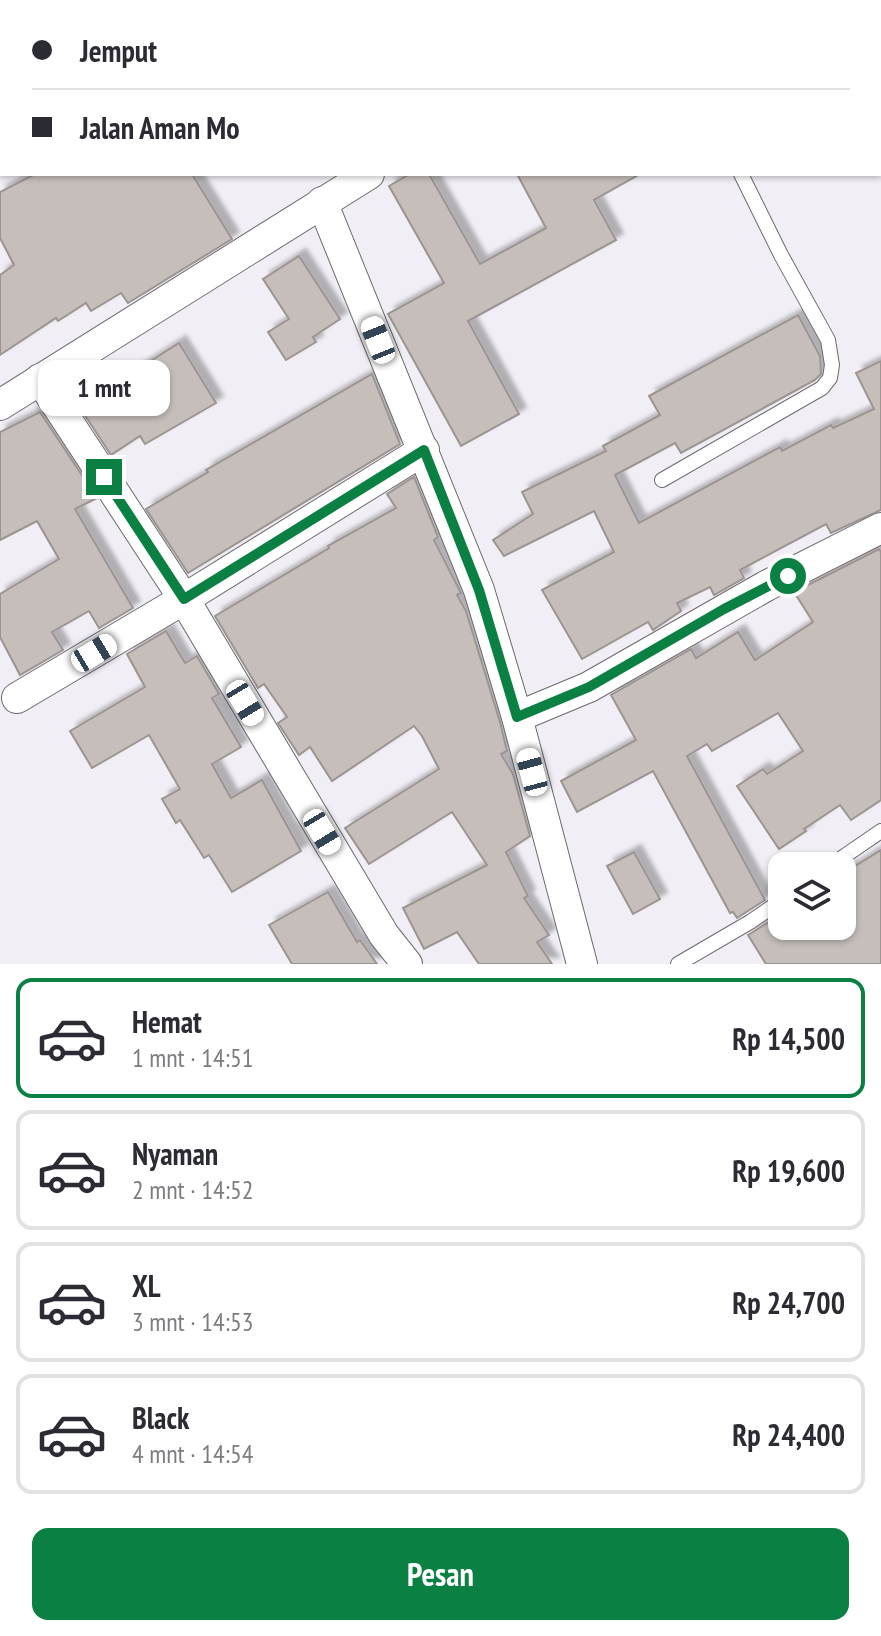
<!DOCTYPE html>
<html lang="id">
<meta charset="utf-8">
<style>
:root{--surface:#fff;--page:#f7f7f7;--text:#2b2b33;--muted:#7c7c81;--line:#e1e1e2;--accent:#0b8043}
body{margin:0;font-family:"PT Sans Narrow",sans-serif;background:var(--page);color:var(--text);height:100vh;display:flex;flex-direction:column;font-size:30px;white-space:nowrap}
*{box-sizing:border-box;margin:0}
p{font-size:26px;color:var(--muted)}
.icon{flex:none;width:44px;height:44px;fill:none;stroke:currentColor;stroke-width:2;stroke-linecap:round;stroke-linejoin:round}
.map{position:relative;height:964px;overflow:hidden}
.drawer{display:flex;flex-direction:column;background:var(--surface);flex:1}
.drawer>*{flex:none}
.guide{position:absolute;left:0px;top:0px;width:882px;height:176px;box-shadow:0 2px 6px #0004;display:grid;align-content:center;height:176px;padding:0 32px;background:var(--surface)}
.fabs{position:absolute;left:768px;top:852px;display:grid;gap:16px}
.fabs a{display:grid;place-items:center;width:88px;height:88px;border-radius:16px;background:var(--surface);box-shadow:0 2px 6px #0004;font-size:40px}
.end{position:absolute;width:36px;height:36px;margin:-18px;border:10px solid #0b8043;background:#fff;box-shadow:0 0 0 4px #fff}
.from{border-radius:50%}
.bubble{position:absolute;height:56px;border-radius:16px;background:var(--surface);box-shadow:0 2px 6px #0004;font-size:26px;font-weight:800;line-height:56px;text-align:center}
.car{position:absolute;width:24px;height:48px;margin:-24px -12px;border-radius:10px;box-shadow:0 0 6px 2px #0007;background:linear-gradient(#fff 24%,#345 0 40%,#fff 0 76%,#345 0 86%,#fff 0)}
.guide b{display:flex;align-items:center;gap:28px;height:76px;font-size:30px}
.guide b+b{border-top:2px solid var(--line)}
.guide i{width:20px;height:20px;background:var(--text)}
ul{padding:14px 0 0;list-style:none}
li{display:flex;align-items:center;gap:24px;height:120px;margin:0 16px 12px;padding:0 16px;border:4px solid var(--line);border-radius:16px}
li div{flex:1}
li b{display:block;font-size:30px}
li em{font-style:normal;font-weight:800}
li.active{border-color:var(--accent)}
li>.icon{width:72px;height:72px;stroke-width:1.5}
.primary-button{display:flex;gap:16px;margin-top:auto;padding:16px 32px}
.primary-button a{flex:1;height:92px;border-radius:16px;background:var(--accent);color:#fff;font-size:32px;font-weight:800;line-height:92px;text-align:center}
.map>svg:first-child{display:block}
.green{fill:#c3dbae}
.building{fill:#c5beba;stroke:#9b9490;stroke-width:2;filter:url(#shadow)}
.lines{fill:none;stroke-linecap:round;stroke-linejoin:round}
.service-casing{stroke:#6c6970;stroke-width:16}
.minor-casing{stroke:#6c6970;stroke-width:32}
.service{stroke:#fff;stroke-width:14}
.minor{stroke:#fff;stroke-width:30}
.route{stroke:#0b8043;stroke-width:10}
</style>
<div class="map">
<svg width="881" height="964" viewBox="0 0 881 964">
<defs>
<filter id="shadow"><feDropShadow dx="7" dy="-7" stdDeviation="2" flood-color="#0004"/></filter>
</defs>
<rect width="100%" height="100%" fill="#f1eef5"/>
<!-- green -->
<path class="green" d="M0,0H257L2,2L0,168Z"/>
<!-- building -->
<g class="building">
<path d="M35,174H192L232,239L128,303L121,293L91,311L86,303L58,321L56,318L0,355V275L14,265L0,238V192Z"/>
<path d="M410,174H429L480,264L546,228L517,174H640L594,200L616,240L468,321L519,414L461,446L388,314L444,283L389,186Z"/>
<path d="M299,256L340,319L313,337L316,342L286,360L268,332L289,319L263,279Z"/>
<path d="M798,315L820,356L821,374L815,380L681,453L675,443L615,475L639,523L780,447L782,451L831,425L833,428L874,409L856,373L881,361V510L831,533L826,524L740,570L744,578L714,595L710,587L677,603L681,611L653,630L648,622L582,659L542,590L614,552L594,511L504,556L493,540L533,514L522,492L606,451L603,446L660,415L649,396Z"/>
<path d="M179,343L216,403L145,444L140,436L111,455L73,397L97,382L103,391L139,371L138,369Z"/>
<path d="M372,374L400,444L188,573L146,509L208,472L206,470Z"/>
<path d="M40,412L97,498L75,509L133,608L99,628L89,611L52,632L63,650L20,675L0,637V594L59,559L37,521L0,540V432Z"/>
<path d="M414,477L438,537L434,540L461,593L457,595L466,611L500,722L507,751L501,754L513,774L530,836L506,852L528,896L524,898L549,935L537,942L552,964H479L457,932L424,949L403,908L487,865L452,812L369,864L345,828L439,769L422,736L414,726L332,781L310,747L299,755L278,723L287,717L264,684L258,688L215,616L329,548L328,546L396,508L387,494Z"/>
<path d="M879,549L881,552V800L851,820L840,805L804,829L806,831L779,849L737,786L763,769L767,774L803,751L778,713L712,751L707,744L687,756L765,900L737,918L733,912L730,913L653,771L577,812L561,781L636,740L611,695L691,649L696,658L738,632L755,660L813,622L794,592Z"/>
<path d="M166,631L185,663L197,656L219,694L212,698L241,747L212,764L231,798L262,780L301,851L232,892L209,855L204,858L180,820L176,823L162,799L180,789L149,735L92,768L70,731L145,687L127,654Z"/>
<path d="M881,850V964H766L748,935L782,914V926H842V874Z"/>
<path d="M634,852L660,899L633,914L607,866Z"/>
<path d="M328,892L357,942L360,940L377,964H292L269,925Z"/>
</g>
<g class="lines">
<defs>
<g id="service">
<path d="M230,2L233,0"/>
<path d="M0,149L2,148"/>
<path d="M662,480L822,388L830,378L832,365L828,340L781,255L741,174"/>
<path d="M830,866L881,831"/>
<path d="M678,964L750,922L782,900"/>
</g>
<g id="minor">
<path d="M661,2L665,0"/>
<path d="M322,202L479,590L517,717L582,964"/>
<path d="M40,379L184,599L384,935L407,964"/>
<path d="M0,405L369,174"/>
<path d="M17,698L184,599L424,450"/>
<path d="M517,717L589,687L766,586L881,528"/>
</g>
</defs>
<!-- service casing -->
<use href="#service" class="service-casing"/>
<!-- minor casing -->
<use href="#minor" class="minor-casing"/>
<!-- service -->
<use href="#service" class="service"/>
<!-- minor -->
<use href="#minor" class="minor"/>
</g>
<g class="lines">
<!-- route -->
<path class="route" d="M104,477L184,599L424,450L479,590L517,717L589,687L724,609L788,576"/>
</g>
</svg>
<div class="fabs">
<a><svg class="icon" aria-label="layers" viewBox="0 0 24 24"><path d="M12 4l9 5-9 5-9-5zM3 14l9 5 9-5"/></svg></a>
</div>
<i class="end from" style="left:788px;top:576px"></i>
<i class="end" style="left:104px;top:477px"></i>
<div class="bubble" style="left:38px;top:360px;width:132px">1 mnt</div>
<i class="car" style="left:378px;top:340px;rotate:338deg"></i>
<i class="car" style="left:94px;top:653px;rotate:59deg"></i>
<i class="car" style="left:245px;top:703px;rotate:149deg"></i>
<i class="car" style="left:532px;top:772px;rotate:345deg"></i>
<i class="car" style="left:322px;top:832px;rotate:149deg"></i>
<div class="guide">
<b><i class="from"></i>Jemput</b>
<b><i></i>Jalan Aman Mo</b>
</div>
</div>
<section class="drawer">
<ul>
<li class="active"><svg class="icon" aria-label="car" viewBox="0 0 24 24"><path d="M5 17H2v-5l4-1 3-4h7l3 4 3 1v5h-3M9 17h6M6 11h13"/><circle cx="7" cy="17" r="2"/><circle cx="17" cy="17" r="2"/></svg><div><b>Hemat</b><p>1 mnt · 14:51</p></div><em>Rp 14,500</em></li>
<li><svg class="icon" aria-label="car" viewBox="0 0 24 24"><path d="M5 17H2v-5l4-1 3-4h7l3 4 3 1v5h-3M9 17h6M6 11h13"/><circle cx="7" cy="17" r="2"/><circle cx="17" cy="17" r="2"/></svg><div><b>Nyaman</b><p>2 mnt · 14:52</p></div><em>Rp 19,600</em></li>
<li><svg class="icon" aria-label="car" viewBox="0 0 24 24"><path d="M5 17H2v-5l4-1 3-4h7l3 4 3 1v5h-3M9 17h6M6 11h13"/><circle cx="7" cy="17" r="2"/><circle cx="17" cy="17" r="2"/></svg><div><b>XL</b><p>3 mnt · 14:53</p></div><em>Rp 24,700</em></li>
<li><svg class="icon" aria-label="car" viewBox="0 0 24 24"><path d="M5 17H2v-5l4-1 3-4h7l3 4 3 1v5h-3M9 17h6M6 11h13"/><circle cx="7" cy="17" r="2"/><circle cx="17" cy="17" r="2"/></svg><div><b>Black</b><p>4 mnt · 14:54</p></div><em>Rp 24,400</em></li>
</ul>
<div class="primary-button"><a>Pesan</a></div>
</section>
